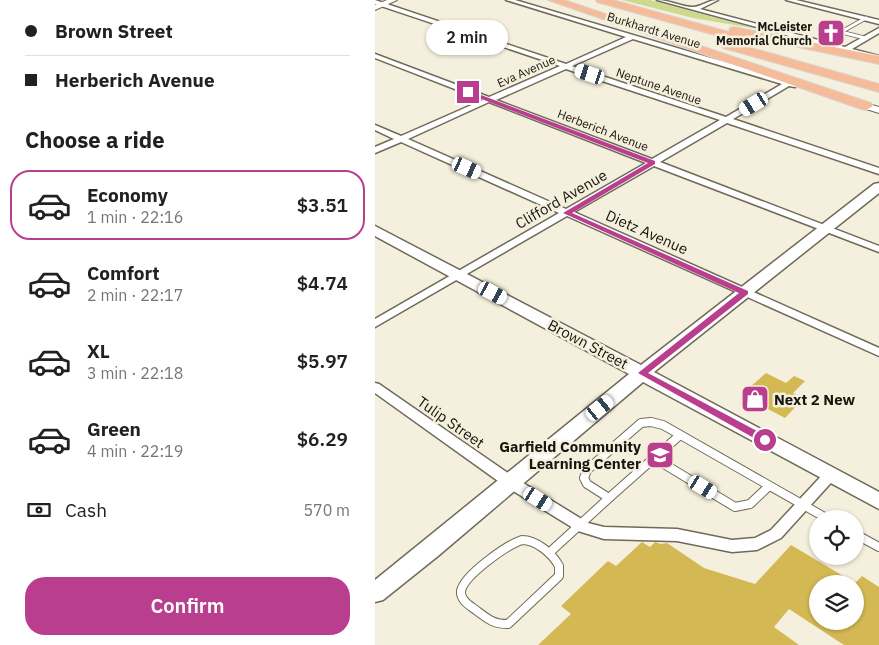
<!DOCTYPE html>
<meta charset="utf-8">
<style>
:root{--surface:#fff;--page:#f6f6f6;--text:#202124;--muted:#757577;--line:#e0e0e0;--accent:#ba3e8e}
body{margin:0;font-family:"IBM Plex Sans",sans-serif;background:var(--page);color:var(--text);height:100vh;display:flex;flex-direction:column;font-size:19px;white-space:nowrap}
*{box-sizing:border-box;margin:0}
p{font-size:16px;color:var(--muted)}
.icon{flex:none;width:28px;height:28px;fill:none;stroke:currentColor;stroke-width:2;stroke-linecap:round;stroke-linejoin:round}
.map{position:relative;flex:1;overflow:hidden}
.side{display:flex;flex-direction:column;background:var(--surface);width:375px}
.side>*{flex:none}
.top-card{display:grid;align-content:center;height:110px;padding:0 25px;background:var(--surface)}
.buttons{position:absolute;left:434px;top:510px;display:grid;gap:10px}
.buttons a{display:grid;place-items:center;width:55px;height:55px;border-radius:50%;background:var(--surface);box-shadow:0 1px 4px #0004;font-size:25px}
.end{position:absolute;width:22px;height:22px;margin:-11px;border:6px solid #ba3e8e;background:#fff;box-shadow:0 0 0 2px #fff}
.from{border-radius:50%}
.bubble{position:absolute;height:35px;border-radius:18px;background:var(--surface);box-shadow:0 1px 4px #0004;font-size:16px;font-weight:600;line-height:35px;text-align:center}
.car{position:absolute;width:15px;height:30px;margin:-15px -8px;border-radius:6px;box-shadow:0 0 4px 1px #0007;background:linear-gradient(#fff 24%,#345 0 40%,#fff 0 76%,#345 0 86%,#fff 0)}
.top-card b{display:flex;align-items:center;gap:18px;height:48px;font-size:19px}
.top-card b+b{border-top:1px solid var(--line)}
.top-card i{width:12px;height:12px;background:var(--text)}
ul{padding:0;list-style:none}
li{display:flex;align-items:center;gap:15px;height:70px;margin:0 10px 8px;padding:0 15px;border:2px solid transparent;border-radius:20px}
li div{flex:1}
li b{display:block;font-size:19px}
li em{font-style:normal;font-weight:600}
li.current{border-color:var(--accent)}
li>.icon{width:45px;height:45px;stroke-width:1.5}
h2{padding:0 25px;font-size:22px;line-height:60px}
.pay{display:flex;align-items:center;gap:12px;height:55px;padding:0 25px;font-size:19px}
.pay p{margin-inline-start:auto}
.primary-button{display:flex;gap:10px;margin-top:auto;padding:10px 25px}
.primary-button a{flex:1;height:58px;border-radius:20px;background:var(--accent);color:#fff;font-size:20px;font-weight:600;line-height:58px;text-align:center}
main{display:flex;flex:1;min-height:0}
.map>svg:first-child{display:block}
.green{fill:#cfd98d}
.building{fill:#d4b853;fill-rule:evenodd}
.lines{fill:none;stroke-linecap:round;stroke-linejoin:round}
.service-far1-casing{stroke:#6f6a59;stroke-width:4.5}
.service-casing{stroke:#6f6a59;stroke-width:10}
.minor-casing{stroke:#6f6a59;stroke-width:3}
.tertiary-casing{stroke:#6f6a59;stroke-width:2}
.secondary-casing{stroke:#6f6a59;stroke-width:3}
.motorway-casing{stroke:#d5d5d4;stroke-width:2}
.service-far1{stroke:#fff;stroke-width:3}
.service{stroke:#fff;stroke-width:8}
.minor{fill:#fff;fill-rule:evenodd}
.tertiary{fill:#fff;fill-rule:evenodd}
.secondary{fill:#fff;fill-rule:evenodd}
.motorway{fill:#f6bc9a;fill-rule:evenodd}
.route{fill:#ba3e8e}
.labels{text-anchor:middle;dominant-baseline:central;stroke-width:5;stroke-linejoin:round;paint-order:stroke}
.far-poi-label{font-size:12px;font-weight:bold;fill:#17150e;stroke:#f5f0dd;text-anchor:end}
.far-street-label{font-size:12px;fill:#17150e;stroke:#f5f0dd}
.street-label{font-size:15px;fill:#17150e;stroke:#f5f0dd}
.poi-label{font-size:15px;font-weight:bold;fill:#17150e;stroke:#f5f0dd;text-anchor:start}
</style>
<main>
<section class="side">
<div class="top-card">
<b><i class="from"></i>Brown Street</b>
<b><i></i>Herberich Avenue</b>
</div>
<h2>Choose a ride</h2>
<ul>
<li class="current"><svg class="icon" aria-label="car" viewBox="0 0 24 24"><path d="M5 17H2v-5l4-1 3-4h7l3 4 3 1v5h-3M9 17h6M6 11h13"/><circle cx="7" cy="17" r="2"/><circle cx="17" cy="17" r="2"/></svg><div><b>Economy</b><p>1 min · 22:16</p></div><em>$3.51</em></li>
<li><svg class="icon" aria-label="car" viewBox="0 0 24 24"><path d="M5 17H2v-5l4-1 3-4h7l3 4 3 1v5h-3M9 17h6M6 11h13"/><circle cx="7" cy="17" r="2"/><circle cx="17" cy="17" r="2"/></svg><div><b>Comfort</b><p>2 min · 22:17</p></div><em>$4.74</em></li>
<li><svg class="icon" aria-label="car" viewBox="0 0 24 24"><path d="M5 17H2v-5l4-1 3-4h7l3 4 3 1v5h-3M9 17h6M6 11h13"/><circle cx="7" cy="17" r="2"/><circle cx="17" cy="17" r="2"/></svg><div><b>XL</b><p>3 min · 22:18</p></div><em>$5.97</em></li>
<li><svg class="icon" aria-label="car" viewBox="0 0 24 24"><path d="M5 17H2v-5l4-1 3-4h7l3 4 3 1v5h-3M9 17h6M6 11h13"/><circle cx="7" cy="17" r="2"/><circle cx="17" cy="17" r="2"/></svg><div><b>Green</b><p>4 min · 22:19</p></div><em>$6.29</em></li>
</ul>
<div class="pay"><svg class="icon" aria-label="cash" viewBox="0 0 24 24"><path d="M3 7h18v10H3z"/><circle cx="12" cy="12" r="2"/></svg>Cash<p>570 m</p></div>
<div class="primary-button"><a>Confirm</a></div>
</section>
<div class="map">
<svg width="504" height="645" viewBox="0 0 504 645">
<rect width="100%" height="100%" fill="#f5f0dd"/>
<!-- green -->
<path class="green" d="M247,0H275L383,29L318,18Z"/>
<!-- building -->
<g class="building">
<path d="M391,373L411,383L419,376L430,381L418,393L429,398L410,418L366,395Z"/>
<path d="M267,542L275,547L280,542L286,544L292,543L329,568L380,584L416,545L480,583L487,576L504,587V645H469L414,609L399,627L424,645H163L196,614L186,606L233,561L241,566ZM442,584H480V621H442Z"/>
</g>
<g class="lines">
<defs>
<path id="service-far1" d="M490,38L466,32L491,18"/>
<g id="service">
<path d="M279,458L360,507L375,504L394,486"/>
<path d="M234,498L305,435"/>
<path d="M480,534L504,547"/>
<path d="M147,540C161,540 177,553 184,566V576L133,624C119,624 114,620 102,611C96,606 85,601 86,591C89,575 132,545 147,540Z"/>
<path d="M174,553L234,498L212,484L209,478L212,470L266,423L276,422L288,425L453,519"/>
</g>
<g id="minor">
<path d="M0,0L191,64L251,37L131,0H140L420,83V87L414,86L358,119L504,168V174L352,123L285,162L504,246V252L279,166L199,212L504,348V356L192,216L0,327V319L184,213L26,142L0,153V147L19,139L0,130V125L26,136L108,100L0,58V54L114,97L185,66L0,4ZM258,39L407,84L351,117L197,66ZM191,69L345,120L277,159L121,100ZM114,102L271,163L191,209L33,139Z"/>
<path d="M282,0C294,0 310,8 319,7C328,6 333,0 343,0L325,9L470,47L504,28V33L477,49L504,56V60Z"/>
<path d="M411,0H421L504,20V24Z"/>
<path d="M0,383L4,384L140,478L213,523L229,527L302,529L357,540L380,538L396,530L451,471L456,470L461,471L463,475L406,538L382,550L357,552L302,541L229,539L203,531L130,486L0,393Z"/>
</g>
<g id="tertiary">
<path d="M12,0H22L0,10V5Z"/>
<path d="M491,103L504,107V113L488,108V104Z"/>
</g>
<path id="secondary" d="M504,183V193L279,372L504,492V509L268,382L63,556L8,600L0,602V580L254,374L0,236V226L266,365L499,184Z"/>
<g id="motorway">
<path d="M173,0H189L496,103L498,106L491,110L486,109Z"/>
<path d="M221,0H238L354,32L355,28L359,27L504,56V64L370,36L378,40L372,44L222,2Z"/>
<path d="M352,41L504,84V92L348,48L346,45Z"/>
</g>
</defs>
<!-- service-far1 casing -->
<use href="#service-far1" class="service-far1-casing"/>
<!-- service casing -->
<use href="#service" class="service-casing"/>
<!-- minor casing -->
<use href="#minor" class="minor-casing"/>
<!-- tertiary casing -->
<use href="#tertiary" class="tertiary-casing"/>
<!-- secondary casing -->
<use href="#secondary" class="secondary-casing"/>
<!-- motorway casing -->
<use href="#motorway" class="motorway-casing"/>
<!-- service-far1 -->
<use href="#service-far1" class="service-far1"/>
<!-- service -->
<use href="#service" class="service"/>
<!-- minor -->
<use href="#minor" class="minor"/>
<!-- tertiary -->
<use href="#tertiary" class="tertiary"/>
<!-- secondary -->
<use href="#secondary" class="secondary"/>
<!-- motorway -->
<use href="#motorway" class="motorway"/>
</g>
<!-- route -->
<path class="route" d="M93,90L280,161V164L197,213L373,291V294L273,373L393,437V442H386L263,373L364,293L188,213L273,163L91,93Z"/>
<!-- icons -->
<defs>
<symbol id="church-square" viewBox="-11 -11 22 22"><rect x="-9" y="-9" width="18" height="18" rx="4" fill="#ba3e8e" stroke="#f5f0dd"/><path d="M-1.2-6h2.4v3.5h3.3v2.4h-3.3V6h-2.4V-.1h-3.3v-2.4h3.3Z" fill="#fff"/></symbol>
<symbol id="shop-square" viewBox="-11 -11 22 22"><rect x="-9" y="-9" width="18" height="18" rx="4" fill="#ba3e8e" stroke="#f5f0dd"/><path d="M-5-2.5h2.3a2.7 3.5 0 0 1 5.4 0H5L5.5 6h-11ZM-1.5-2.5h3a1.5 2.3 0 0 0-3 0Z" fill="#fff"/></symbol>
<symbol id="school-square" viewBox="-11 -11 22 22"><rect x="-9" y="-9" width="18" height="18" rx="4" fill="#ba3e8e" stroke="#f5f0dd"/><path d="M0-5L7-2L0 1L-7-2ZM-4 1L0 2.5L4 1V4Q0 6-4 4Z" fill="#fff"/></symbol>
</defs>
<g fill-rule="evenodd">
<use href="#church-square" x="440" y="17" width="32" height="32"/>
<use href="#shop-square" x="364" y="383" width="32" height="32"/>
<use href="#school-square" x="269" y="439" width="32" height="32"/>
</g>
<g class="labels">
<!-- far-poi labels -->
<g class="far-poi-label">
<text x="437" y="26">McLeister<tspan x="437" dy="14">Memorial Church</tspan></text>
</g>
<!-- far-street labels -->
<g class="far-street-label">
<text transform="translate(279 30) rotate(17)">Burkhardt Avenue</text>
<text transform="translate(151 71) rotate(-24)">Eva Avenue</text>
<text transform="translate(284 86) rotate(19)">Neptune Avenue</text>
<text transform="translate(228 130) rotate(21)">Herberich Avenue</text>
</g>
<!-- street labels -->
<g class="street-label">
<text transform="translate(186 199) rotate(-30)">Clifford Avenue</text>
<text transform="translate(272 232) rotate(24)">Dietz Avenue</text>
<text transform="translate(213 344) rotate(28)">Brown Street</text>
<text transform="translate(76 422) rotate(35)">Tulip Street</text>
</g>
<!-- poi labels -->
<g class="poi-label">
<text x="399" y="399">Next 2 New</text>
<text x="266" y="446" text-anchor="end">Garfield Community<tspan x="266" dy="17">Learning Center</tspan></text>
</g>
</g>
</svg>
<div class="buttons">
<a><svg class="icon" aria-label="locate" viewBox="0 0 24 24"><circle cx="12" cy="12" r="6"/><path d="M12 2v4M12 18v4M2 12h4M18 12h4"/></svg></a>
<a><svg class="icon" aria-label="layers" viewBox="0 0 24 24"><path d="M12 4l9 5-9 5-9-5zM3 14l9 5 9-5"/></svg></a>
</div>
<i class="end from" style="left:390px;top:440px"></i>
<i class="end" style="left:93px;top:92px"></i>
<div class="bubble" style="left:51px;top:20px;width:82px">2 min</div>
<i class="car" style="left:215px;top:74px;rotate:288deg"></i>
<i class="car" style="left:379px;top:104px;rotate:239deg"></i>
<i class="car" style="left:92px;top:168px;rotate:114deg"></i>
<i class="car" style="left:118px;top:293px;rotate:118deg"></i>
<i class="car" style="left:225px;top:408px;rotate:51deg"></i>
<i class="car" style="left:328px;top:487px;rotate:121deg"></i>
<i class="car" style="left:163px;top:499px;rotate:122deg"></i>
</div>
</main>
